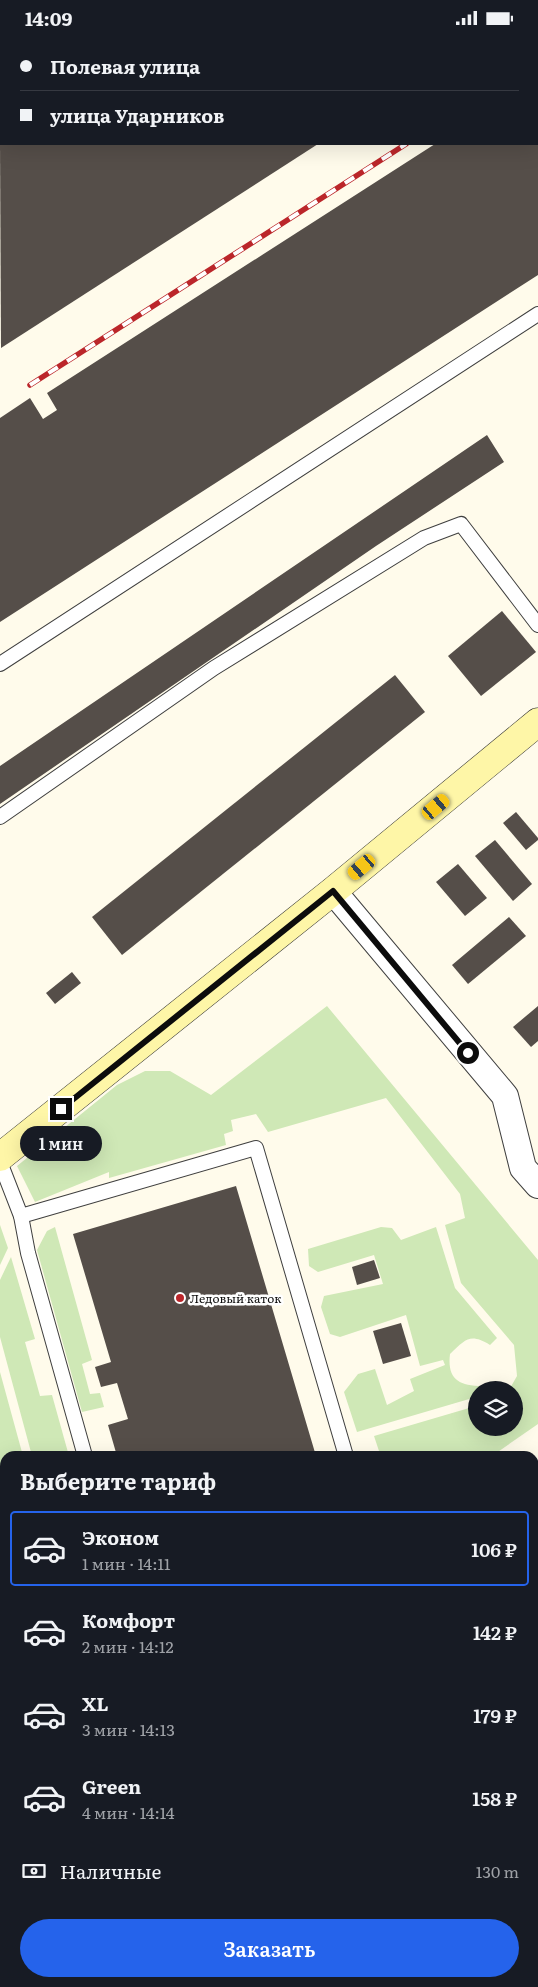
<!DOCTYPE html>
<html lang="ru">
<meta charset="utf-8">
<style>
:root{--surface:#171b24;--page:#20242c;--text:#f1f3f6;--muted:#9ea1a6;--line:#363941;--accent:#2563eb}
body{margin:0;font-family:Literata,serif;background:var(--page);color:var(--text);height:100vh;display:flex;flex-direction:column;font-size:19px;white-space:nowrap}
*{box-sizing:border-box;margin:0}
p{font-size:16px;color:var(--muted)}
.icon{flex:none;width:28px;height:28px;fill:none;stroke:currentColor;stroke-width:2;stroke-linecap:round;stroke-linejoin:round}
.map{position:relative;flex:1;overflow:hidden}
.side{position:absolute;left:0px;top:1416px;width:539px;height:536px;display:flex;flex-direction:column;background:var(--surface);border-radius:15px 15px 0 0;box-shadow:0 5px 20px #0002}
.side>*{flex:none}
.guide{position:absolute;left:0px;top:0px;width:539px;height:110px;box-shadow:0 5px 20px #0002;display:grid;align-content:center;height:110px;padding:0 20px;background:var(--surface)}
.buttons{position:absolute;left:468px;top:1346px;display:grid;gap:10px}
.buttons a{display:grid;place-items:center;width:55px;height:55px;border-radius:50%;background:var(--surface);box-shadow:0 5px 20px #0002;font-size:25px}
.end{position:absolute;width:22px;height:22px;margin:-11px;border:6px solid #0c0c0c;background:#fff;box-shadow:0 0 0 2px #fff}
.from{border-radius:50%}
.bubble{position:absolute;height:35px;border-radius:18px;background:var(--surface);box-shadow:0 5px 20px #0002;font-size:16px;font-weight:600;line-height:35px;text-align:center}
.car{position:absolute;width:15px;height:30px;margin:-15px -8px;border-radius:6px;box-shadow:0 0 4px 1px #0007;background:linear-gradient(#f5c518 24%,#345 0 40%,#f5c518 0 76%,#345 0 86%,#f5c518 0)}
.guide b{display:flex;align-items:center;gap:18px;height:48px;font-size:19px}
.guide b+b{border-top:1px solid var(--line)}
.guide i{width:12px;height:12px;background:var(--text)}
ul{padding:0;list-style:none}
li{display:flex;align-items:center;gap:15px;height:75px;margin:0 10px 8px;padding:0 10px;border:2px solid transparent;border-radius:5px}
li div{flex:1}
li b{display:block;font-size:19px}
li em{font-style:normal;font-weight:600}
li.on{border-color:var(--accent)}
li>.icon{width:45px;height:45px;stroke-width:1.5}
h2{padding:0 20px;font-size:22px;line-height:60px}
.pay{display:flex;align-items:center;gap:12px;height:55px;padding:0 20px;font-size:19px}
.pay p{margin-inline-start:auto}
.action{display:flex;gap:10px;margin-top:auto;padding:10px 20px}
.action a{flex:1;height:58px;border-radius:30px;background:var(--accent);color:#fff;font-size:20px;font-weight:600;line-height:58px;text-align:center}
.status{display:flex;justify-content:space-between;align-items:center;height:35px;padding:0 25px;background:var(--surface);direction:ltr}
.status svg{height:14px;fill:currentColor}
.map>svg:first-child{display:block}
.green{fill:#cfe8b6}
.building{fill:#554e49}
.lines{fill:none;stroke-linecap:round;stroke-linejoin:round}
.service-casing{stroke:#3f3f3f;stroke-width:16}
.minor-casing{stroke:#3f3f3f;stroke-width:28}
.secondary-casing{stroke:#2e2e2e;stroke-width:29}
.service{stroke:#fff;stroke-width:14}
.minor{stroke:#fff;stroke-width:26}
.secondary{stroke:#fef6a7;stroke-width:28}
.rail-casing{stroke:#bb262a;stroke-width:5.5}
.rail{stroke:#fff;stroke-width:4;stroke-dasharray:11;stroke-linecap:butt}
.route{stroke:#0c0c0c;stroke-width:6}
.poi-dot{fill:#bb262a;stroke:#fff;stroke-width:2}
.labels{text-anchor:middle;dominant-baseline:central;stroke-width:5;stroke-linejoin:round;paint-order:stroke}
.poi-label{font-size:12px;fill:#0c0c0c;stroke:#fff;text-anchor:start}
</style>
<div class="status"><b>14:09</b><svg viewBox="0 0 49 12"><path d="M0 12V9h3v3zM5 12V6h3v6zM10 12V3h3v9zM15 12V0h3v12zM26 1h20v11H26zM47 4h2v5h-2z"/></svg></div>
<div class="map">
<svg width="538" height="1952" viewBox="0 0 538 1952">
<rect width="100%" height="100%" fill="#fffbeb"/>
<!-- green -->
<g class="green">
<path d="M327,971L538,1225V1389L492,1421H373L380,1419L374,1401L476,1371V1392H514V1355H509L517,1341L514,1310L461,1248L445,1190L465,1183L460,1159L386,1063L268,1097L256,1079L231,1085L233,1096L224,1099L226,1110L109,1143V1137L35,1167L17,1131L117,1050L145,1036H170L211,1060Z"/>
<path d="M0,1190L8,1213L0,1230Z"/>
<path d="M55,1192L92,1325L82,1329L90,1359L100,1358L104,1372L82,1377L37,1215L47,1196Z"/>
<path d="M381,1192L392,1193L401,1205L436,1192L455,1253L497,1303L490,1310C470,1298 466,1304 450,1319C447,1343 458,1351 482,1351L483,1355H476V1362L357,1397L344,1357L358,1339L375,1334L387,1370L414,1356L410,1344L445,1330L443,1325L420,1331L406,1280L340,1302L330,1299L321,1272L324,1261L383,1249L374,1220L318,1237L309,1231L308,1214Z"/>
<path d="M11,1222L35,1304L25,1307L40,1361L52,1360L69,1421H32L0,1302V1245Z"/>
<path d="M0,1337L23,1421H5V1494L0,1474Z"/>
<path d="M156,1948H253L256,1952H160Z"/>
</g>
<!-- building -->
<g class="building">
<path d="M0,109H318L1,313Z"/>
<path d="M435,109H538V240L0,587V383L30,363L43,384L57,375L47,358Z"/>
<path d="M487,400L504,427L376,511L0,769V731Z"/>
<path d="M502,576L536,617L481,661L448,621Z"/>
<path d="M395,640L425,677L122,920L92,882Z"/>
<path d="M516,777L538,803V805L526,815L503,788Z"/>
<path d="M495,805L532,849L513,866L475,821Z"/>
<path d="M458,829L487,863L465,881L436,847Z"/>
<path d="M509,882L526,901L468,949L452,930Z"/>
<path d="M72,937L81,948L55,969L46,958Z"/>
<path d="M538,971V1006L531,1012L513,992Z"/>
<path d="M236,1151L316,1421H139L137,1417L117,1421L108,1390L128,1384L117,1348L101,1352L95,1332L111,1327L73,1199Z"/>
<path d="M374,1225L380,1243L357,1250L352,1232Z"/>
<path d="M401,1288L411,1321L383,1329L373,1296Z"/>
<path d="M538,1517V1580L534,1583V1521Z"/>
<path d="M432,1948H481L479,1950L480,1952H435Z"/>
</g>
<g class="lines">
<defs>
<g id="service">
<path d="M33,1L35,0"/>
<path d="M0,24L1,23"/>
<path d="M0,629L538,279"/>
<path d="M0,782L214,633L424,503L461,489L538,590"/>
<path d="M0,1127L21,1181L28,1218L85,1421"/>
<path d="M21,1181L256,1113L346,1421"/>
<path d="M534,1631L538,1627"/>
<path d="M530,1948L533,1952"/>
</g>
<g id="minor">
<path d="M333,856L505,1061L523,1133L538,1150"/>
<path d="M0,1761L5,1757"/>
</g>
<g id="secondary">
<path d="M0,1122L333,856L538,687"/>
<path d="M0,1551L5,1561"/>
<path d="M284,1948L288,1952"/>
</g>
</defs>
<!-- service casing -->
<use href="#service" class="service-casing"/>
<!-- minor casing -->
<use href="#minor" class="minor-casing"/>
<!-- secondary casing -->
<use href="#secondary" class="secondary-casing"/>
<!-- service -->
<use href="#service" class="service"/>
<!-- minor -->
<use href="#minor" class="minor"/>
<!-- secondary -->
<use href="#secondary" class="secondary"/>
<defs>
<path id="rail" d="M30,350L406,109"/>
</defs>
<!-- rail casing -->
<use href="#rail" class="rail-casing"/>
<!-- rail -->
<use href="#rail" class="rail"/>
</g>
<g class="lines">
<!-- route -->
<path class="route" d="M61,1074L333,856L468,1018"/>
</g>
<!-- markers -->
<circle class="poi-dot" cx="180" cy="1263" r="5"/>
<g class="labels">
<!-- poi labels -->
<g class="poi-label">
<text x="190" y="1263">Ледовый каток</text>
</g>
</g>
</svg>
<div class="buttons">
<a><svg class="icon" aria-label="layers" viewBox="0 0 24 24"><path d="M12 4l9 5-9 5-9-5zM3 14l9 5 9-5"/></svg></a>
</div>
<i class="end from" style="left:468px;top:1018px"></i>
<i class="end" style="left:61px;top:1074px"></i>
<div class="bubble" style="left:20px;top:1091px;width:82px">1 мин</div>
<i class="car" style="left:436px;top:772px;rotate:50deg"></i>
<i class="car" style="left:362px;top:832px;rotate:230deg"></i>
<div class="guide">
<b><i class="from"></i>Полевая улица</b>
<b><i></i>улица Ударников</b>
</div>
<section class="side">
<h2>Выберите тариф</h2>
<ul>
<li class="on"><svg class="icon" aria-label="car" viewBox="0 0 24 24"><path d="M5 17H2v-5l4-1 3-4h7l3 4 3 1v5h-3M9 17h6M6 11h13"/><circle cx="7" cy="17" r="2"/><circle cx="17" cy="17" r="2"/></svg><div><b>Эконом</b><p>1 мин · 14:11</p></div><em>106 ₽</em></li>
<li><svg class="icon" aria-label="car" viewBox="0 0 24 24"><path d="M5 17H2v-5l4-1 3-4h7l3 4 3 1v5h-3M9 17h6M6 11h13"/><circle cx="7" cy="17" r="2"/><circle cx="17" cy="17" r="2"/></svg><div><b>Комфорт</b><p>2 мин · 14:12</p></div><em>142 ₽</em></li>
<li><svg class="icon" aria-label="car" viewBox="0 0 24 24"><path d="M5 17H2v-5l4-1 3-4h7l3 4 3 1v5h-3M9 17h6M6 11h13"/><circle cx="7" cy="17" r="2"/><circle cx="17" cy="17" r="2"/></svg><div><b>XL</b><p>3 мин · 14:13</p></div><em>179 ₽</em></li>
<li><svg class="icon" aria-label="car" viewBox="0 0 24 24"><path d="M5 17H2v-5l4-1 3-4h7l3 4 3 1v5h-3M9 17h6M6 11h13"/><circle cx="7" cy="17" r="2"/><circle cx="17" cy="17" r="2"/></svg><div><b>Green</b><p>4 мин · 14:14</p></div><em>158 ₽</em></li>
</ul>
<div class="pay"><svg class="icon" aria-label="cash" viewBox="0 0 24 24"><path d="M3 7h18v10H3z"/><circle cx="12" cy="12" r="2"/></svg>Наличные<p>130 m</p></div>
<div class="action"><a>Заказать</a></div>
</section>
</div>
